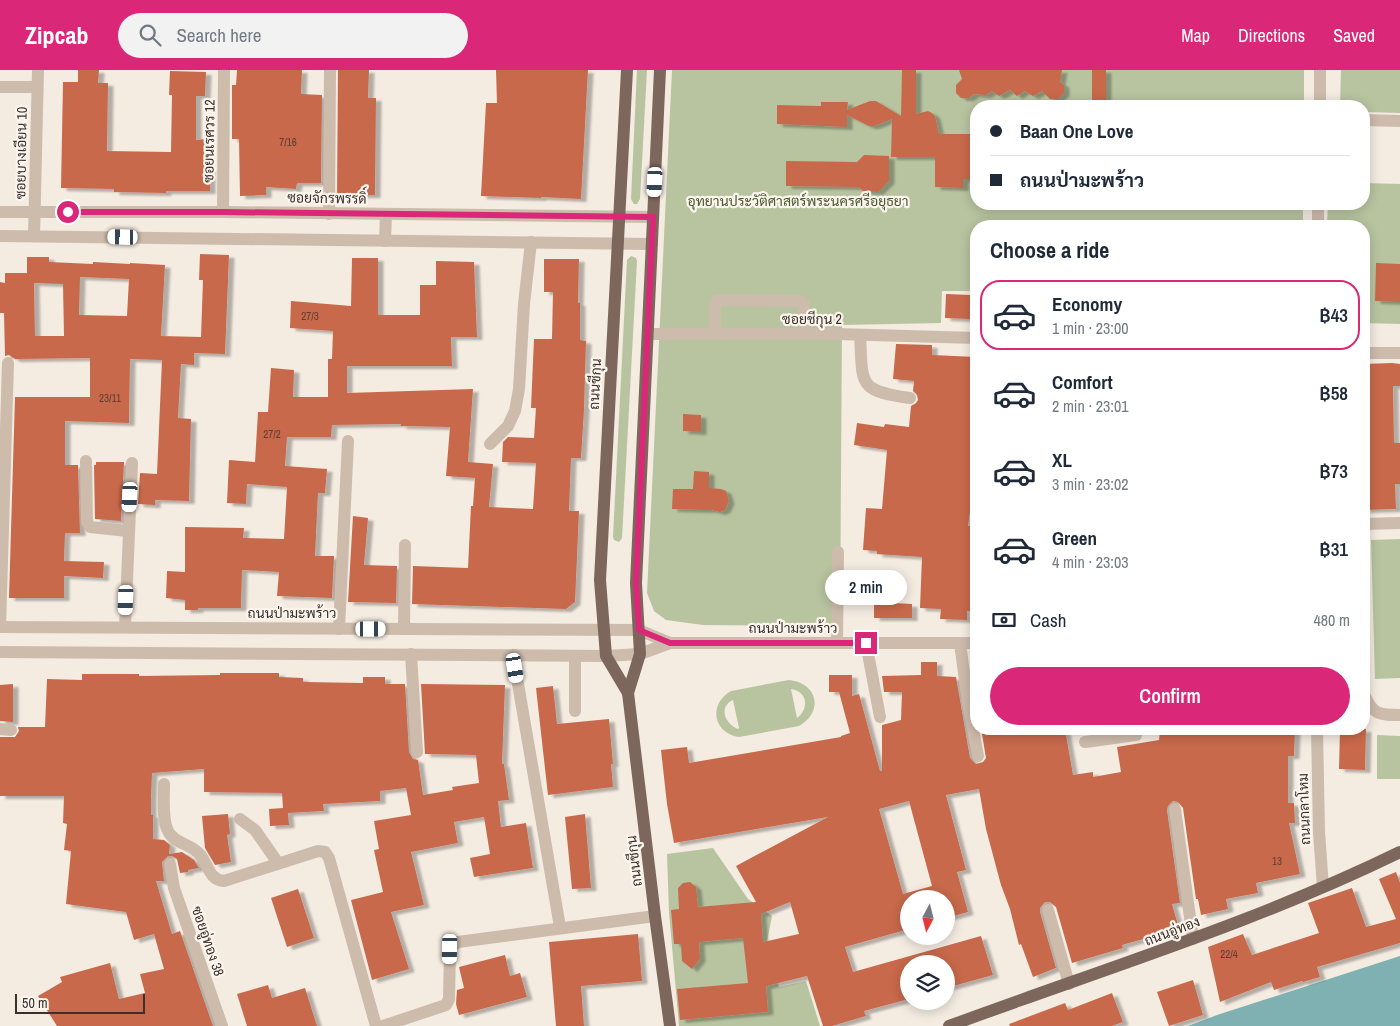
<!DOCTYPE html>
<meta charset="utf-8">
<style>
:root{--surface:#fff;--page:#f2f2f3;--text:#1f2937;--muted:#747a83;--line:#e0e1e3;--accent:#db2777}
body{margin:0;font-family:"Archivo Narrow",Sarabun,sans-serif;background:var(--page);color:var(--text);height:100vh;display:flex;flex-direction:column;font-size:19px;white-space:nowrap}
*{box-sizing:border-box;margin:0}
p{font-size:16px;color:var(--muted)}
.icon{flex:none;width:28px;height:28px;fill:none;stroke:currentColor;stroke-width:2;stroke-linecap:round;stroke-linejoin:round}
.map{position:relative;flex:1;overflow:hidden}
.panel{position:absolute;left:970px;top:150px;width:400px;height:515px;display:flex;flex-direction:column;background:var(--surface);border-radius:20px;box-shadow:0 2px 12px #0003}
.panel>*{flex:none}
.hud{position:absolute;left:970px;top:30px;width:400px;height:110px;border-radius:20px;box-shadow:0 2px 12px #0003;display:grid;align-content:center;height:110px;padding:0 20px;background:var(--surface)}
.needle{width:32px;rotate:187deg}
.controls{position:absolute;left:900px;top:820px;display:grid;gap:10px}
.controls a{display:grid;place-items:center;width:55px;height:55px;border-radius:50%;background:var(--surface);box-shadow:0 2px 12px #0003;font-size:25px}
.scale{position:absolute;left:15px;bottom:12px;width:130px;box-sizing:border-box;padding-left:5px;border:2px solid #3b302b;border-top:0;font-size:14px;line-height:18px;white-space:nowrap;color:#3b302b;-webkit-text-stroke:4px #fbf5ee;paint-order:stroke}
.end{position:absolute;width:22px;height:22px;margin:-11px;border:6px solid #db2777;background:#fff;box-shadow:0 0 0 2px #fff}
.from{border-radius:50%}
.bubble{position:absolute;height:35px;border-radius:18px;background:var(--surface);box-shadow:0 2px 12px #0003;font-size:16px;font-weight:600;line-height:35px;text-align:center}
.car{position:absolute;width:15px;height:30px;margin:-15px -8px;border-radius:6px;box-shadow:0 0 4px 1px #0007;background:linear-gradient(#fff 24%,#345 0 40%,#fff 0 76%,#345 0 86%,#fff 0)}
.hud b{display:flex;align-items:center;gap:18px;height:48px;font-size:19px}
.hud b+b{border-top:1px solid var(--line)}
.hud i{width:12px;height:12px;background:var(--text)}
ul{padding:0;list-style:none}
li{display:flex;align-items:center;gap:15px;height:70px;margin:0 10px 8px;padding:0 10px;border:2px solid transparent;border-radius:20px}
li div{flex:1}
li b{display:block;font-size:19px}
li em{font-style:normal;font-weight:600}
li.current{border-color:var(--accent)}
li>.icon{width:45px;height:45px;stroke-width:1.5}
h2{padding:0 20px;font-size:22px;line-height:60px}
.pay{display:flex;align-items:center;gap:12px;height:55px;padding:0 20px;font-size:19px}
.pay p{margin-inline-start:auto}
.primary-button{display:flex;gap:10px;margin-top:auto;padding:10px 20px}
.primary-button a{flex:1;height:58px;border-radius:30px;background:var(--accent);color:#fff;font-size:20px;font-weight:600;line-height:58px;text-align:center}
header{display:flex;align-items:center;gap:30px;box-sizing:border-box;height:70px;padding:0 25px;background:var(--accent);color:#fff}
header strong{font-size:24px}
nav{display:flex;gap:28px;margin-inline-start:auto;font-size:18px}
.search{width:350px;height:45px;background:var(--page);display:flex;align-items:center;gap:12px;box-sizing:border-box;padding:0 18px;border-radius:28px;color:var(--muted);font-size:19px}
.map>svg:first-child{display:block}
.green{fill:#b8c4a0;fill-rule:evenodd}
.water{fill:#7fb0b2}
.building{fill:#c8694b;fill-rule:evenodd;filter:url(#shadow)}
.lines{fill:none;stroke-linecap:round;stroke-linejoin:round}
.minor{stroke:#cdbbac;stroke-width:12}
.major{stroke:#7d675c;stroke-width:12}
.route{stroke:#db2777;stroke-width:6}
.labels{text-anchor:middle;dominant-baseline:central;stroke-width:4.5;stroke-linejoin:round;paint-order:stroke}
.number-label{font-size:11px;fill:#5e3e33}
.street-label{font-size:14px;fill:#3b302b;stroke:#fbf5ee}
.park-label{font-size:14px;fill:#4a5a2e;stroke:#fbf5ee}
</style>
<header>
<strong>Zipcab</strong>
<div class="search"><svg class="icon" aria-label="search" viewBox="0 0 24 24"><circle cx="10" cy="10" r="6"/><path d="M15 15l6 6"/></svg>Search here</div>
<nav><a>Map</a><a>Directions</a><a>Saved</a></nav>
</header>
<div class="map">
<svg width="1400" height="956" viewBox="0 0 1400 956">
<defs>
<filter id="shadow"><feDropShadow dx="5.5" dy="3" stdDeviation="1" flood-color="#0004"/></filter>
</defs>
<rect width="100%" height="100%" fill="#f4ebe1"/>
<!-- green -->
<g class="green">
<path d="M637,0H647L640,129L637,134H634L631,129Z"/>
<path d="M672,0H1304V36H976V134H1303V156H976V221H942L941,253L842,255L840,556L703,555L666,550L654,541L647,523Z"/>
<path d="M1341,0H1400V43L1364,42V36H1340Z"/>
<path d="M1364,113L1400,114V254L1364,253V156H1327L1328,134H1364Z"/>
<path d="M631,186L636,188L637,191L622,468L619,472L614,470L613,467L627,190Z"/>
<path d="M1400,469V608L1375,609L1371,470Z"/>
<path d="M789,610C818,613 824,642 799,656L739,667C713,663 708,634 731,621ZM791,619C807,621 810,638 797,648ZM733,630L739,658L738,659C725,654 718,637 733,630Z"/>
<path d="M1377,665L1400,666V709H1377Z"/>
<path d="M713,778L748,829L772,846L767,872L779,917L806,911L820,956H679L669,842L667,784Z"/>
</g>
<!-- water -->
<path class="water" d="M1400,886V956H1188L1217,945Z"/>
<!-- building -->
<g class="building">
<path d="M78,0H99L98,13H108L107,81L171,82L172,25H169L170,1L206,2L205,26H196V70L206,69V97H210V121H166V123L114,122V119L61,118L63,12H78Z"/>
<path d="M237,0H302L301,24L322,25L321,113H297L296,119L266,117V125L240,126L239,69H232V15H236Z"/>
<path d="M338,0H369L368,28H376L375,125H355V128H337Z"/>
<path d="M496,0H588L581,129L541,127V128L481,126L486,33H497Z"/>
<path d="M902,0H916V44L928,41L932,43L935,46L939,64H976V109H963V118L935,117V87H891L892,49L874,56H869L847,45V57L777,54V35L821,36V32H848L847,40L870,31H876L901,46Z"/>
<path d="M959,0H1062L1060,12L1064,15V23L1058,29H1050L1042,21L1033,26L1025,21L1017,26L1010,20L999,26L992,21L986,25L974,24L969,28H961L956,23V15L962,9Z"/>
<rect x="1092" y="0" width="14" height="36"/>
<path d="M864,85L889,86V111L878,122L863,121L859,117L786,116V91L857,92Z"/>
<path d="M200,184L229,185L225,284L194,283V295L181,294L178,348L191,349L189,431L155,430V435L138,434L140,403L157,404L162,290L130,289L129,353L65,351V395H78L80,463H65L64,491L104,492L103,508L64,506V528H9L15,327H90V288L15,289L9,285L5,286L4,243H0V212L5,213V203H27V187H49V192L93,194V192L130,194V193L165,195L161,266L201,267L203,210H199ZM80,207L129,209L127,246L79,245ZM34,213L63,214L64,266H35Z"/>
<path d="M352,188H378V245H420V215H436V191L474,192L477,267H451L452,296H347V323L473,319L468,392L493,394L489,437L533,439L536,393L502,392L503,372L508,367L534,368L536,338H531L534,269H552L553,222H544V189H579L578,233H580V270L586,271L584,340L581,388H571L569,441H579L575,532L566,539L412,534L413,496L468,498L471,436H473L475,408L446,406L450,357L401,356V354L332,355L331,367H287L285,396L327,399L325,423H318L315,486H334L332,528L277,526L279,502L242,500L241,538H198V540H185V530L166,528L167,501L185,502V457L244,458L243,468L284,469L287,417L247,414L246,434L227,433L229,390L255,392L258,342H268L271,298L294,300L293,327H328V289H332L333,261L290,258L291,231L351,236Z"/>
<path d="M1376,193L1400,194V232L1375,231Z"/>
<path d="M946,224L971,225L970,249L945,248Z"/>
<path d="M896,274L932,275V285L976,287V428L972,427L968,456H976V542L967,541V550L940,549L941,539L920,538L922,487L877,484V481L863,480L866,438L882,439L887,380L854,375L857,353L884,357L885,354L909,357L911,336L916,333L918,330L917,325L913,321L914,311L893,309Z"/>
<path d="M1392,293L1400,294V316H1393L1394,373H1400V414H1395L1396,439L1364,440V294Z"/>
<path d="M683,344L701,345V362L683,361Z"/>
<path d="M96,392H124L121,451L95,449L94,395H96Z"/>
<path d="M694,401L709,402V418L721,419L726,421L729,431L725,440L720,442L712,440L672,439L673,419H693Z"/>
<path d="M353,446L368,448L364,495L397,496L396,533L348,532Z"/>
<path d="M874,532L912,534V548H874Z"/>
<path d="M921,592H937V606L956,607L970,688L976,694L983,692L986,688L982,664L1007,660L1008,665L1043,659H1065L1073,705L1093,702V707L1121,702L1117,677L1159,670L1160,659L1295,660L1294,686H1288V733H1294L1295,753H1289L1300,804L1256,813L1258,823L1226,829L1228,839L1201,845L1198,829H1196L1183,738L1178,732L1173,731L1168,736L1167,740L1180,833L1172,834L1178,855L1160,860L1161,864L1122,875L1123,878L1072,893L1056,837L1050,832H1045L1040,838V842L1056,898L1033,907L1021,874L1019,875L1010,839L1001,815L986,759L979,719L946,725L966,800L957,802L968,842L946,848V829H909V859L845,877L853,902L981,866L993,905L946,918V894H909V929L864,941L866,946L832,956H823L807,906L766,916L768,942L680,950L677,919L748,913L743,868L699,872L700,889L692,899L682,891L681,874H674L671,840L679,839L678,818L683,813L690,812L696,817L698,837L756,832L736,796L828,747L674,773L667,734L661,680L687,677L689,693L841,667V666L850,663L839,622H829V605H852V626L859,624L880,701H882V655L901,650L902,622H884L882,606L921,605ZM909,731L932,816L903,824L879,739ZM790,832L799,864L763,872L761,844Z"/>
<path d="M220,603H279V607L303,608V612L363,613V607H385V614H405L409,682L413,689L418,690L423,725L453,720L452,717L479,713L476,685L425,684L421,614L505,615L502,694H504L509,730L498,731L501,757L526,753L533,798L474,807L470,788L490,784L484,747L454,752L458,773L411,782L424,835L391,842L409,899L372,910L351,830L383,822L374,780L379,779L374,751L411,745L406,718L380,721V731L323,734L324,741L288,743L289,755L270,756L269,739L283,738L282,723L204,722V699L152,703L151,728V745H153V769L164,770L170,775L169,784L182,782L194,790L199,798L188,800V802L180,803L177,789L172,786H168L162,792L164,811H156L172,864L180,861L213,956H57L38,926L62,912L60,907L110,893L119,929L145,923L140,904L164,899L154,864L134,870L126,842L66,834L71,781L64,780L67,754L63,753L64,726H0V667H15L19,661L18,657H45L47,609L82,610V604H139V606L220,605Z"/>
<path d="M13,614V652L0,651V615Z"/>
<path d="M553,616L557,654L609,649L613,694H611L613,717L548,725L536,618Z"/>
<path d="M1340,659H1366L1365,700L1339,699Z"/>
<path d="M228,744L230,764L227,765L231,792L215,795L205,778L202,746Z"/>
<path d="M585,744L591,818L572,819L565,747Z"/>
<path d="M1396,802L1400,813V873L1317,897L1320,907L1303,912L1302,911L1274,920L1271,912L1220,932L1208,877L1243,864L1252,885L1319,863L1308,833L1352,818L1366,857L1396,849L1379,809Z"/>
<path d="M298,819L314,868L287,877L271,828Z"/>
<path d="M638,864L642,911L581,916L584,956H556L549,872Z"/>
<path d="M505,885L510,906L520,903L527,927L459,945L456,934L457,920L464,918L459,897Z"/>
<path d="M1193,910L1203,945L1169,956L1157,922Z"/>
<path d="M268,915L272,928L305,918L317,956H247L237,924Z"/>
<path d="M1112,923L1123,952L1112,956H1010L1009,954L1065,933L1068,940Z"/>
</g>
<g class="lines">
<!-- minor -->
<g class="minor">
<path d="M0,17H37"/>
<path d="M1320,36V0"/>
<path d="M1364,50L1400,51"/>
<path d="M0,142H223L653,147"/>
<path d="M223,142L224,0"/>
<path d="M329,144L330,0"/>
<path d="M1318,156V134"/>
<path d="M0,166L652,174"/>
<path d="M34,166L38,0"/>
<path d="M385,171L386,144"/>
<path d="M648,264H837L976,268"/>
<path d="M715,264V235L717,230L801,231L804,234L803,264"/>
<path d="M860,265C863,313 856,321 910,328"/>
<path d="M1364,283H1400"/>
<path d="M490,374L508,356L515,341L519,319L524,234L531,172"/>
<path d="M86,391L87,452L90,457L128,461"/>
<path d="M1364,454L1400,453"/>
<path d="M0,557L639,560L670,573"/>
<path d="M0,557L8,293"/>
<path d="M125,557L132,393"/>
<path d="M339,559L348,371"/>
<path d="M404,559L405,475"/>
<path d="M837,573L838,482"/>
<path d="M866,573L880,647"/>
<path d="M960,573L968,633L978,686"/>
<path d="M0,582L606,586L640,584L670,573H976"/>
<path d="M411,584L417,682"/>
<path d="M513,585L560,857"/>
<path d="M575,586V641"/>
<path d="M1364,624C1373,645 1379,645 1400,645"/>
<path d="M0,659L11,660"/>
<path d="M1317,659L1319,762L1323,817"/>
<path d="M1085,672L1136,665L1137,659"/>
<path d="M164,714C164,727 162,750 168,761C173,772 188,774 196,781C209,790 206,809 224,811L318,781L325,782L329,788L376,956"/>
<path d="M1175,739L1193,869"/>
<path d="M240,749L255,760L278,793"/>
<path d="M170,794L174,818L222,956"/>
<path d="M1048,840L1069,914"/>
<path d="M383,956L446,935L449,929L450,879L453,875L458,872L655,846"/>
</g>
<!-- major -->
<g class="major">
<path d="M627,0L600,510L606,586L628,623L655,846L670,956"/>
<path d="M628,623L640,584L636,513L660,0"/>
<path d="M949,956C1100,900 1255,853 1400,782"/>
</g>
</g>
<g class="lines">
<!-- route -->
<path class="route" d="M68,142H223L653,147L636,513L639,560L670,573H866"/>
</g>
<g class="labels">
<!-- number labels -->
<g class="number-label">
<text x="288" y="72">7/16</text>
<text x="310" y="246">27/3</text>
<text x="110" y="328">23/11</text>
<text x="272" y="364">27/2</text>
<text x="1277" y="791">13</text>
<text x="1229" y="884">22/4</text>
</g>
<!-- street labels -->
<g class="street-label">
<text transform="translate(209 71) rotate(-89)">ซอยนเรศวร 12</text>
<text transform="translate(21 83) rotate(-89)">ซอยบางเอียน 10</text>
<text transform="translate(327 128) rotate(1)">ซอยจักรพรรดิ์</text>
<text x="812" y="249">ซอยชีกุน 2</text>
<text transform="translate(595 314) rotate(-87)">ถนนชีกุน</text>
<text x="292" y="543">ถนนป่ามะพร้าว</text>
<text x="793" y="558">ถนนป่ามะพร้าว</text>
<text transform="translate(1304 739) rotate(-92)">ถนนกลาโหม</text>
<text transform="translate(634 791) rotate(-97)">ถนนชีกุน</text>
<text transform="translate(1172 861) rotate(-21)">ถนนอู่ทอง</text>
<text transform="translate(208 871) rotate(71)">ซอยอู่ทอง 38</text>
</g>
<!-- park labels -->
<g class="park-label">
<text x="798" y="131">อุทยานประวัติศาสตร์พระนครศรีอยุธยา</text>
</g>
</g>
</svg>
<div class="controls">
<a><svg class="needle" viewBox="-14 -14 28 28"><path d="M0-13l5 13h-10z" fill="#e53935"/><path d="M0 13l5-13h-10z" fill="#747a83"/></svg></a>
<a><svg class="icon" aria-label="layers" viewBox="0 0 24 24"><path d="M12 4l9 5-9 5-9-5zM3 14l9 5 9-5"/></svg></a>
</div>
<div class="scale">50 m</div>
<i class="end from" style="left:68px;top:142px"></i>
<i class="end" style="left:866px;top:573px"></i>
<div class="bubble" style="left:825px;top:500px;width:82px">2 min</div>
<i class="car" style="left:655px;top:112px;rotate:183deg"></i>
<i class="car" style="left:123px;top:167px;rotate:271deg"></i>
<i class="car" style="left:130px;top:427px;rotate:183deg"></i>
<i class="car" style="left:126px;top:530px;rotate:182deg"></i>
<i class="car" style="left:371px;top:559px;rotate:90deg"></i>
<i class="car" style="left:515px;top:598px;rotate:171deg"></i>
<i class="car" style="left:450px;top:879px;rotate:181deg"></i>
<div class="hud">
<b><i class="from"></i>Baan One Love</b>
<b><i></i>ถนนป่ามะพร้าว</b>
</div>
<section class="panel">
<h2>Choose a ride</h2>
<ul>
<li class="current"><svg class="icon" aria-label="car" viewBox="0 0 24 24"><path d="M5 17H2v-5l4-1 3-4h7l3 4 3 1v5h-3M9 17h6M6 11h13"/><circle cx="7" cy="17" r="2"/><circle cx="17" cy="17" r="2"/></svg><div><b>Economy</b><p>1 min · 23:00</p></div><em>฿43</em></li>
<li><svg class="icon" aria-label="car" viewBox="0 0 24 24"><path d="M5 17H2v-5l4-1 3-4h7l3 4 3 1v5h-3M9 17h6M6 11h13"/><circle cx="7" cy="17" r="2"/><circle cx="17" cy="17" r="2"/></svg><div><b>Comfort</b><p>2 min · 23:01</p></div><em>฿58</em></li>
<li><svg class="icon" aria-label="car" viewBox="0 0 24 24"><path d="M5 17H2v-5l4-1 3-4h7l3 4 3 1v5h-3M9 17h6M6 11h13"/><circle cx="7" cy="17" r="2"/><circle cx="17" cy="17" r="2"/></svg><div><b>XL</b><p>3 min · 23:02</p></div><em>฿73</em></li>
<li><svg class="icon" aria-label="car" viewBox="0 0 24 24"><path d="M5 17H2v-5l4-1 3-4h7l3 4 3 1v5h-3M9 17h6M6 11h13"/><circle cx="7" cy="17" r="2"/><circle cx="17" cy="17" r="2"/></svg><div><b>Green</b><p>4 min · 23:03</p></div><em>฿31</em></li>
</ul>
<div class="pay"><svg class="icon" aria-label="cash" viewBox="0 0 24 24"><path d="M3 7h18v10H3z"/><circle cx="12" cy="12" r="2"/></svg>Cash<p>480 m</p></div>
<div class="primary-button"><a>Confirm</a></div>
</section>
</div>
